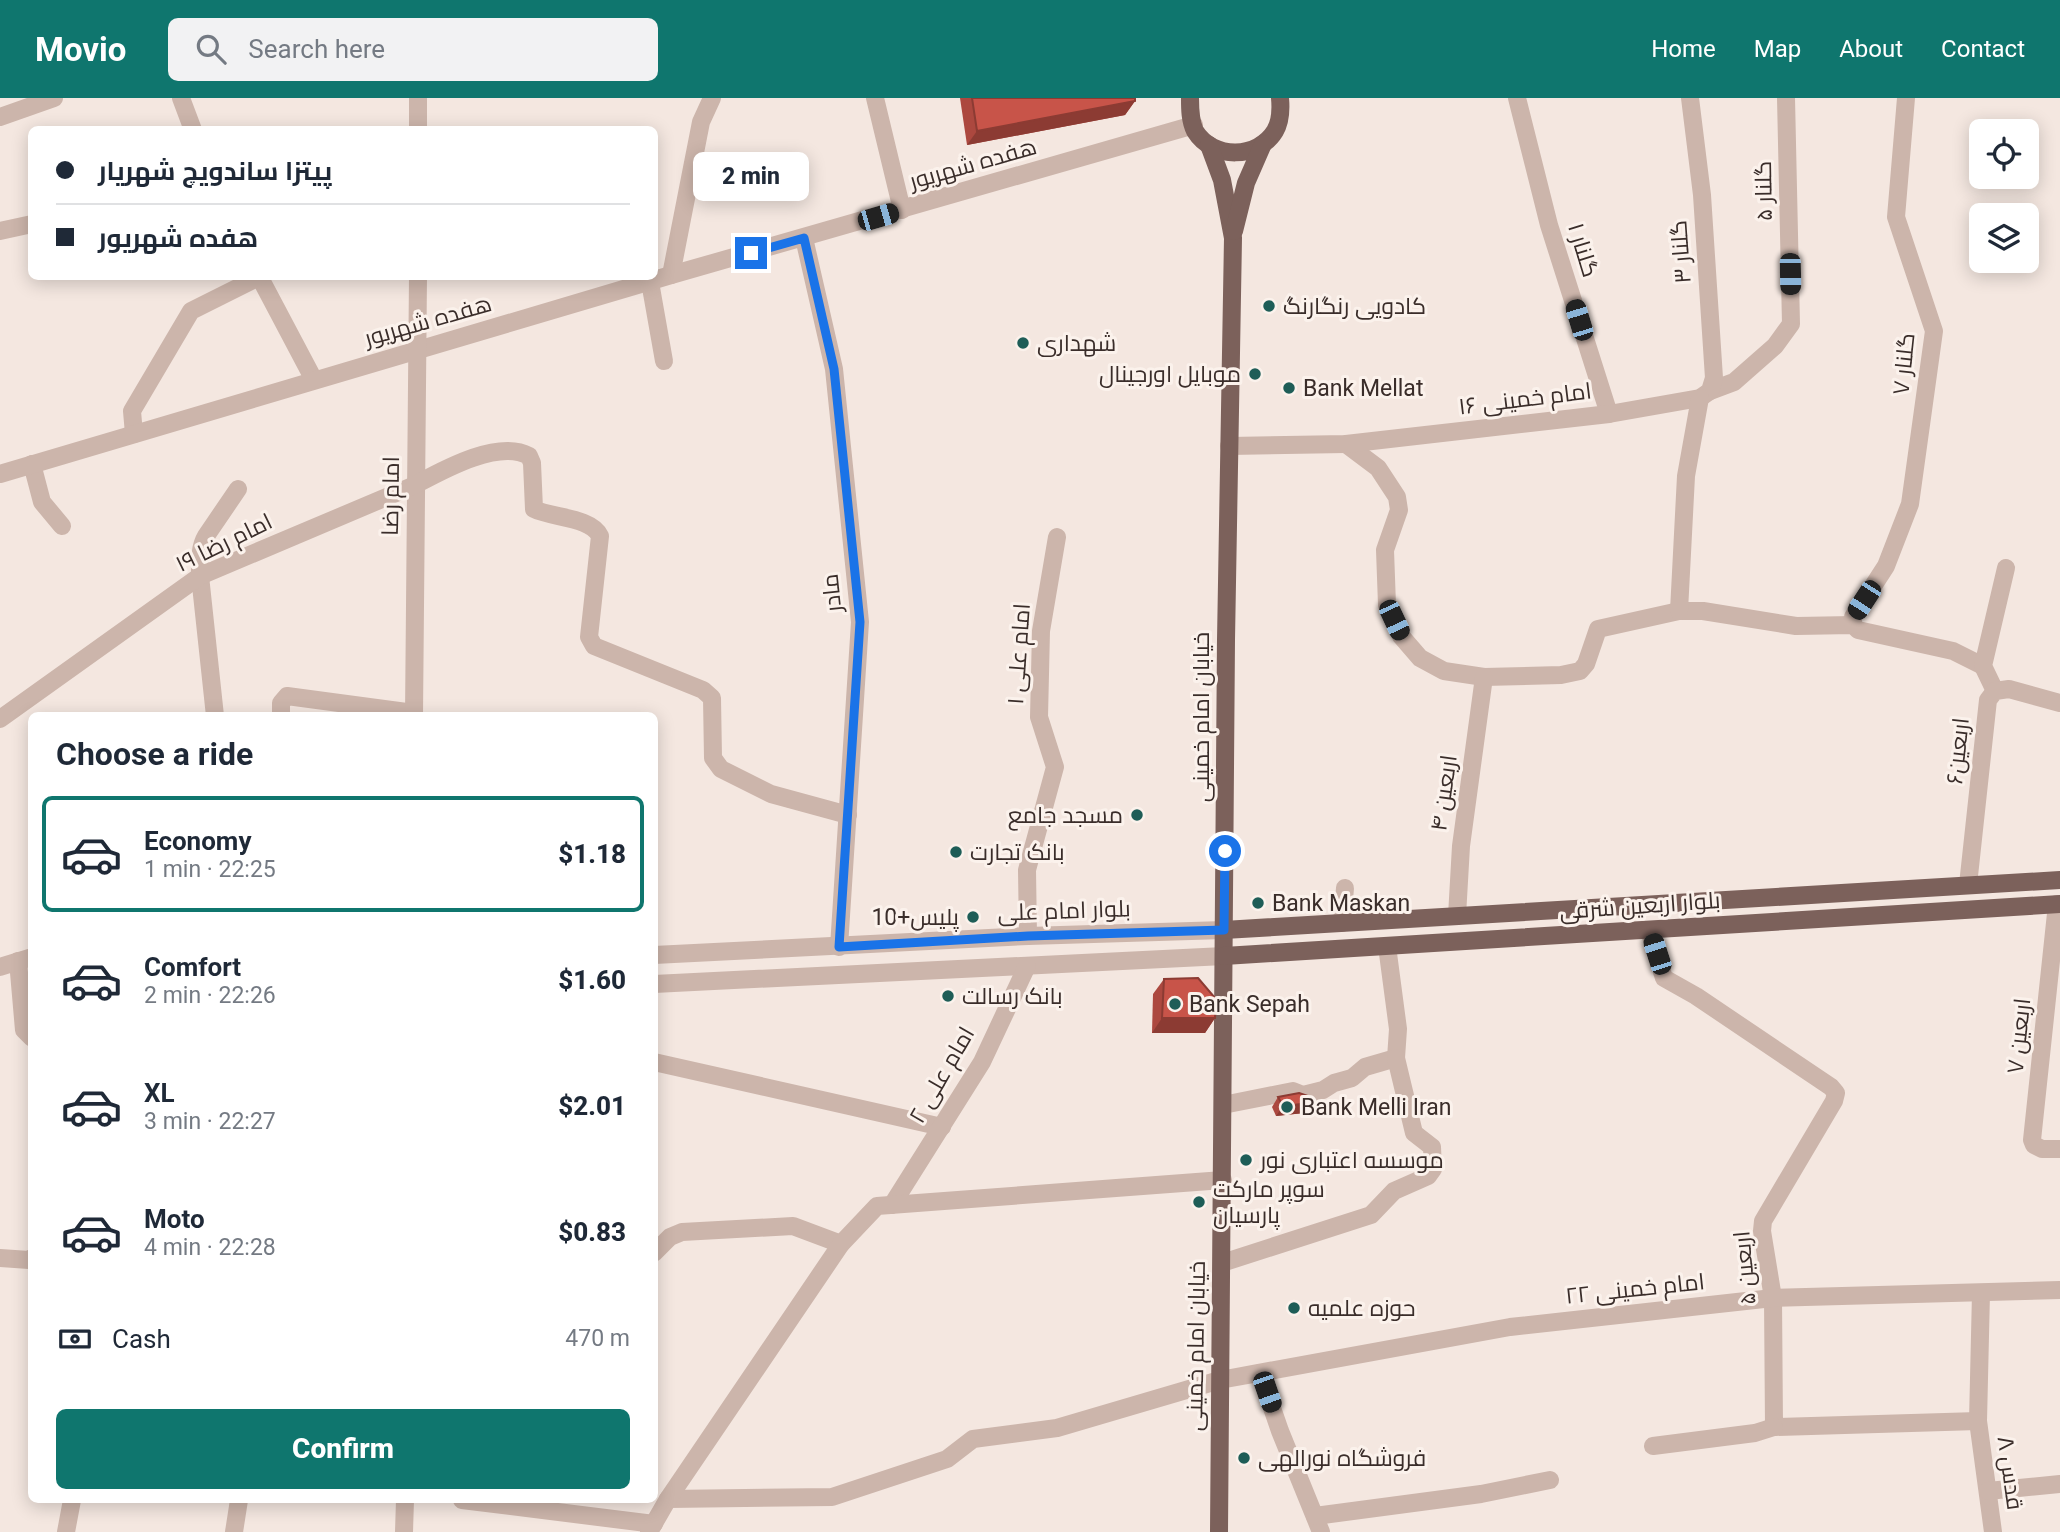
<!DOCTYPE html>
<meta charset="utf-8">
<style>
:root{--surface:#fff;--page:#f2f2f3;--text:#1f2937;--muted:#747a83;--line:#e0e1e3;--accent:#0f766e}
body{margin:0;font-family:Roboto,Cairo,sans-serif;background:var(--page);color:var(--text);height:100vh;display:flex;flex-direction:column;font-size:26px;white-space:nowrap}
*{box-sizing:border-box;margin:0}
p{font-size:23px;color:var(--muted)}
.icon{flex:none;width:38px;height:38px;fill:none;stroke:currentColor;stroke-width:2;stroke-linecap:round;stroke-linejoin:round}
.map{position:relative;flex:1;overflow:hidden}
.side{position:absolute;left:28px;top:614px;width:630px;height:791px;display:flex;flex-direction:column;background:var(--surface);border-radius:10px;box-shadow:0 4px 18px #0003}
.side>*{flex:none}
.guide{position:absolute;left:28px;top:28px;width:630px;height:154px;border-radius:10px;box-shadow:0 4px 18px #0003;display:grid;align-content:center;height:154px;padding:0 28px;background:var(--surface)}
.tools{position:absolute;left:1969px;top:21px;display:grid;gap:14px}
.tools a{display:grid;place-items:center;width:70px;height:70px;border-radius:10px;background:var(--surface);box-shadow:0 4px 18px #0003;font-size:35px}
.end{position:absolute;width:32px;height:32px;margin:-16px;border:9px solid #1a73e8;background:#fff;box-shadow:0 0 0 4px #fff}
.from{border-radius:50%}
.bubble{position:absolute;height:49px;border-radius:10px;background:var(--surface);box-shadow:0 4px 18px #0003;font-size:23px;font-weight:800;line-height:49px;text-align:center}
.car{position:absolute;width:21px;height:42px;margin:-21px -10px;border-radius:9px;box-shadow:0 0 5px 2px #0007;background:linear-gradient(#222 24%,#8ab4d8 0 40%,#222 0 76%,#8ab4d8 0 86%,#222 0)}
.guide b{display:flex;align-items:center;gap:24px;height:66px;font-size:26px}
.guide b+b{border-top:2px solid var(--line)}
.guide i{width:18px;height:18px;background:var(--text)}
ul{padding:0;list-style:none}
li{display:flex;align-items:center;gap:21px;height:116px;margin:0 14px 10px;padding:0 14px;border:4px solid transparent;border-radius:10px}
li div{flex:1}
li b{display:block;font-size:26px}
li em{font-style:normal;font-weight:800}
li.active{border-color:var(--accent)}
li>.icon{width:63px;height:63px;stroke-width:1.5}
h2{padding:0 28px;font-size:32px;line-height:84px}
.pay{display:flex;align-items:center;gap:18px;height:77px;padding:0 28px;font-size:26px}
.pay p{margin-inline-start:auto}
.button{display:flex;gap:14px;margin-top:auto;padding:14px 28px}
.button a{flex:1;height:80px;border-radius:10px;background:var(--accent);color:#fff;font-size:28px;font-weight:800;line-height:80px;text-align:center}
header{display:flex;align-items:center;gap:42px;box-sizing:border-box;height:98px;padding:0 35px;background:var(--accent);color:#fff}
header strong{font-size:33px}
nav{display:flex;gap:38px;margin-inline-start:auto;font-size:24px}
.search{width:490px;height:63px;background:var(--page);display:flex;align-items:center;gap:18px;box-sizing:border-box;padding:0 24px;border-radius:10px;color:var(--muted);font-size:26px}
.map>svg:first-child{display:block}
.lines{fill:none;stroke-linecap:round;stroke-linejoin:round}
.minor{stroke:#ccb5ab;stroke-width:18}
.major{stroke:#7c615b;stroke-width:18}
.wall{fill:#ac483f}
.shaded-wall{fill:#8c3b33}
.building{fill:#c85449;stroke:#8c3b33;stroke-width:2}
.route{stroke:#1a73e8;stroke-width:9}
.poi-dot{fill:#1e5d57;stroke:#fbf2ec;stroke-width:2.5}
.labels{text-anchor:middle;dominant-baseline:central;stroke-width:6;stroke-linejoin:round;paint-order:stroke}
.street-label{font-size:23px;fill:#3a2d2a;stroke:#fbf2ec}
.poi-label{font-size:23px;fill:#3a2d2a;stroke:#fbf2ec;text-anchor:start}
</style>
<header>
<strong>Movio</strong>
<div class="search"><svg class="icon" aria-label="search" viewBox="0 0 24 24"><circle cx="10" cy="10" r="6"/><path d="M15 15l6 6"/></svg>Search here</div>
<nav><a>Home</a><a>Map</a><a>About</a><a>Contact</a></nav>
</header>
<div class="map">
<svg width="2060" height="1434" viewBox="0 0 2060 1434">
<rect width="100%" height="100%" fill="#f4e7e0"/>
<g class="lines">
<!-- minor -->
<g class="minor">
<path d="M181,0L193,32"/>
<path d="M875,0L902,112"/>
<path d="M1517,0L1549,127L1609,316"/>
<path d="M0,19L54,0"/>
<path d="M418,32V0"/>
<path d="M0,133L32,126"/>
<path d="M804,140L834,271L860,524L839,849"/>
<path d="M671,177L701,24L712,0"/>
<path d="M259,178L314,282"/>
<path d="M650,184L664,263"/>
<path d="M1710,293L1734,284L1775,248L1791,226L1786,0"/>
<path d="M134,336L132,313L191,213L259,179"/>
<path d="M1346,346L1378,370L1397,399L1399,412L1385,452L1387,507L1401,538L1420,560L1444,573L1484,579L1561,577L1580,573L1586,566L1598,531L1679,513H1703L1796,528L1853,527L1858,532L1953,553L1983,568"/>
<path d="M1229,348L1346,346L1609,316L1700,300L1710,293L1714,280L1702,97L1690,0"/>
<path d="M32,366L42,404L62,428"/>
<path d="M0,376L671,177L1194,27"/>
<path d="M1679,513L1686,378L1700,300"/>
<path d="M1853,527V519L1886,468L1910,406L1934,233L1896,119L1906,0"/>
<path d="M1995,593L1983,568L2006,470"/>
<path d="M215,618L200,478C200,464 199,450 206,438L238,391"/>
<path d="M281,618V605L287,598L414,615"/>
<path d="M414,618L418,178"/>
<path d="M0,621L200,478L415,387C443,372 498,341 529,358L532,365L534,411C552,420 591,419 600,438L589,539L594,548L703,592L712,600L713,660L721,671L771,696L848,717"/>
<path d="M1968,787L1988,602L1995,593L2009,591L2060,605"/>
<path d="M2057,806L2032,1042L2034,1047L2042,1051H2060"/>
<path d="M1457,818L1461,748L1484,579"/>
<path d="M1342,825L1345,790"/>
<path d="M1649,832L1664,880L1696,898L1831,989L1836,995L1834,1003L1763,1123L1762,1133L1773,1200L1774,1329L1978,1323"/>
<path d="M1028,838L1027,772L1055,669L1039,619L1041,533L1057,439"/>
<path d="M654,857L1028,838L1224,832"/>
<path d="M18,863L24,932L32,940"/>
<path d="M0,869L32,859"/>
<path d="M654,886L1224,858"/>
<path d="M654,964L942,1029"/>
<path d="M1223,1007L1293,993L1303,997L1323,992L1334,985L1352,980L1365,969L1396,960L1398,931L1387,848"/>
<path d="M892,1107L982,964L1027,868"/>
<path d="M654,1155L670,1139L682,1134L793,1128L841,1146"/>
<path d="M0,1160L29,1162L32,1160"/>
<path d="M1222,1165L1371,1117L1394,1093L1428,1078L1433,1071L1432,1049L1414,1035L1396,960"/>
<path d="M1981,1195L1978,1323L1993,1434"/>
<path d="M1260,1275L1280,1333L1321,1434"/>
<path d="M1653,1348L1755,1335L1774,1329"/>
<path d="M1988,1393L2060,1386"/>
<path d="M668,1401L832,1399L947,1361L973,1341L1057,1330L1220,1282L1510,1229L1773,1200L2060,1192"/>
<path d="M462,1402L654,1426"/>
<path d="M1315,1418L1481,1396L1550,1382"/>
<path d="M66,1434L72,1402"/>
<path d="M234,1434L239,1402"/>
<path d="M404,1434L405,1402"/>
<path d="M649,1434L668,1401L841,1146L877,1108L1223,1082"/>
</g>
<!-- major -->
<g class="major">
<path d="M1190,0C1190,11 1190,23 1195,33C1213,62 1258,61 1275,33C1281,23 1281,11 1280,0"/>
<path d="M1209,47L1222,82L1233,140L1226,542L1219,1434"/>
<path d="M1234,133L1246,85L1263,46"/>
<path d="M1224,832L2060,782"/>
<path d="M1224,858L2060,806"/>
</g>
</g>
<!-- wall -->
<g class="wall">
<path d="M960,0H1135V3L1125,17L967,47Z"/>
<path d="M1164,881L1215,920L1205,935H1152L1153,896Z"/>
<path d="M1278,999L1304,1015L1276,1018L1272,1009Z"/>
</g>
<!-- shaded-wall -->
<g class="shaded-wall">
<path d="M1135,3L1125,17L967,47L977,33Z"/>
<path d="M1162,920H1215L1205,935H1152Z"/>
<path d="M1311,1005L1304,1015L1276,1018L1283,1008Z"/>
</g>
<!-- building -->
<g class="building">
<path d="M972,0H1135V3L977,33Z"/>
<path d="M1198,880L1216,901L1215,920H1162L1164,881Z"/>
<path d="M1299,995L1308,998L1311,1005L1283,1008L1278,999Z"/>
</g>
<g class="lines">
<!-- route -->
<path class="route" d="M751,155L804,140L834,271L860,524L839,849L1028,838L1224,832L1225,753"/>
</g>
<!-- markers -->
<g class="poi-dot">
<circle cx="1269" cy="208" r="7"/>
<circle cx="1023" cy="245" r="7"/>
<circle cx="1255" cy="276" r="7"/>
<circle cx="1289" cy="290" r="7"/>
<circle cx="1137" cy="717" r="7"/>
<circle cx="956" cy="754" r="7"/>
<circle cx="1258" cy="805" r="7"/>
<circle cx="973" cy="819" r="7"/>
<circle cx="948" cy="898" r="7"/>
<circle cx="1175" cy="906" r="7"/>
<circle cx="1287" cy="1009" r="7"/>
<circle cx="1246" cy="1062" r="7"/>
<circle cx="1199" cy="1104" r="7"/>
<circle cx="1294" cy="1210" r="7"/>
<circle cx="1244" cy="1360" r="7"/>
</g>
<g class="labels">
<!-- street labels -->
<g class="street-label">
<text transform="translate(973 66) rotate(-16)">هفده شهریور</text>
<text transform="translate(1764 93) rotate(-91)">گلنار ۵</text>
<text transform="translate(1583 152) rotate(73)">گلنار ۱</text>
<text transform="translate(1681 154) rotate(-94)">گلنار ۳</text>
<text transform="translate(428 223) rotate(-16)">هفده شهریور</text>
<text transform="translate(1904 266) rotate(-84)">گلنار ۷</text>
<text transform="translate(1525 301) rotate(-7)">امام خمینی ۱۶</text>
<text transform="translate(391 398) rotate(-89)">امام رضا</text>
<text transform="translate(224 445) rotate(-26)">امام رضا ۱۹</text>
<text transform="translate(832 495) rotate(-96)">مادر</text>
<text transform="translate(1019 556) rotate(-86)">امام علی ۱</text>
<text transform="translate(1201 619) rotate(-90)">خیابان امام خمینی</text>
<text transform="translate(1958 653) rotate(-84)">اربعین۶</text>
<text transform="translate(1444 695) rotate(-82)">اربعین ۴</text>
<text transform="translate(1640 808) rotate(-4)">بلوار اربعین شرقی</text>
<text transform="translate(1064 813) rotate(-2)">بلوار امام علی</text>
<text transform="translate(2019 938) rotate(-84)">اربعین ۷</text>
<text transform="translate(942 977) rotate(-60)">امام علی ۲</text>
<text transform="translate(1745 1170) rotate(-95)">اربعین ۵</text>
<text transform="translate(1635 1191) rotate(-6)">امام خمینی ۲۲</text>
<text transform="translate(1196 1248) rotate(-89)">خیابان امام خمینی</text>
<text transform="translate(2010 1375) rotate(82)">قدس ۸</text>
</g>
<!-- poi labels -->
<g class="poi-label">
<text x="1283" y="208">کادویی رنگارنگ</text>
<text x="1037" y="245">شهداری</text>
<text x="1241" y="276" text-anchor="end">موبایل اورجینال</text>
<text x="1303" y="290">Bank Mellat</text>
<text x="1123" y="717" text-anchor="end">مسجد جامع</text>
<text x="970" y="754">بانک تجارت</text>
<text x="1272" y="805">Bank Maskan</text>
<text x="959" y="819" text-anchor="end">پلیس+10</text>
<text x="962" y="898">بانک رسالت</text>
<text x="1189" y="906">Bank Sepah</text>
<text x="1301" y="1009">Bank Melli Iran</text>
<text x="1260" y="1062">موسسه اعتباری نور</text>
<text x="1213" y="1091">سوپر مارکت<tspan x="1213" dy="26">پارسیان</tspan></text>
<text x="1308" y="1210">حوزه علمیه</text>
<text x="1258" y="1360">فروشگاه نورالهی</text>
</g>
</g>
</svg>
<div class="tools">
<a><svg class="icon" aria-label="locate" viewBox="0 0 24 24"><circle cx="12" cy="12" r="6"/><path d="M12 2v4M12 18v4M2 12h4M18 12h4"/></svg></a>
<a><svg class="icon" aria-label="layers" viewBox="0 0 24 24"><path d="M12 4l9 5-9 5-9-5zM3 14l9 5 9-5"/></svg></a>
</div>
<i class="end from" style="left:1225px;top:753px"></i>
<i class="end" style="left:751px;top:155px"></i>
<div class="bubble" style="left:693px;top:54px;width:116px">2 min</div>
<i class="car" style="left:878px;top:119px;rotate:74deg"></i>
<i class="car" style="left:1790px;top:176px;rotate:179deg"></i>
<i class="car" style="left:1579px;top:222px;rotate:343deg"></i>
<i class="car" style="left:1864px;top:502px;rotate:213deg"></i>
<i class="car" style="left:1394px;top:522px;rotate:155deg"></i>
<i class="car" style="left:1657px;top:856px;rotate:342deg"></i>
<i class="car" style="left:1267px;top:1294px;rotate:161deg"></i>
<div class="guide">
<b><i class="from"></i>پیتزا ساندویچ شهریار</b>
<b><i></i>هفده شهریور</b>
</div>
<section class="side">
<h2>Choose a ride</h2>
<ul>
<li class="active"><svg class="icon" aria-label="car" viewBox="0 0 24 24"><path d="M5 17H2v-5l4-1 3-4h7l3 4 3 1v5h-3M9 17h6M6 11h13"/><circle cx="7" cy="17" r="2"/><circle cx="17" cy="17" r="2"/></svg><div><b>Economy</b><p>1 min · 22:25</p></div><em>$1.18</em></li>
<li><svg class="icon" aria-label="car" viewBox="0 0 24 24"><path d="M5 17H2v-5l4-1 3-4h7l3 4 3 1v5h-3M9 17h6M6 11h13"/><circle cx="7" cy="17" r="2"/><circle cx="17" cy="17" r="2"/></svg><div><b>Comfort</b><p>2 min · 22:26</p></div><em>$1.60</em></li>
<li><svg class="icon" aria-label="car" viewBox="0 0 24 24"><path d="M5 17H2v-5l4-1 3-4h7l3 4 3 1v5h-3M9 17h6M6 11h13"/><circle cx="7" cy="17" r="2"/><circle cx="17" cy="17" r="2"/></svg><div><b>XL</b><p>3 min · 22:27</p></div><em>$2.01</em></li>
<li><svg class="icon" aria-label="car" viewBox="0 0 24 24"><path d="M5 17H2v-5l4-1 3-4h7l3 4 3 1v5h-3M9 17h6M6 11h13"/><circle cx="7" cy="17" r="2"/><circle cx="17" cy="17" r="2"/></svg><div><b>Moto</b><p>4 min · 22:28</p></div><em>$0.83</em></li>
</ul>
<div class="pay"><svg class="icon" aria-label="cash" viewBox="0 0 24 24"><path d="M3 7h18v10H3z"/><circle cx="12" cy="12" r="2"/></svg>Cash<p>470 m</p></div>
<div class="button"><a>Confirm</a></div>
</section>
</div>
